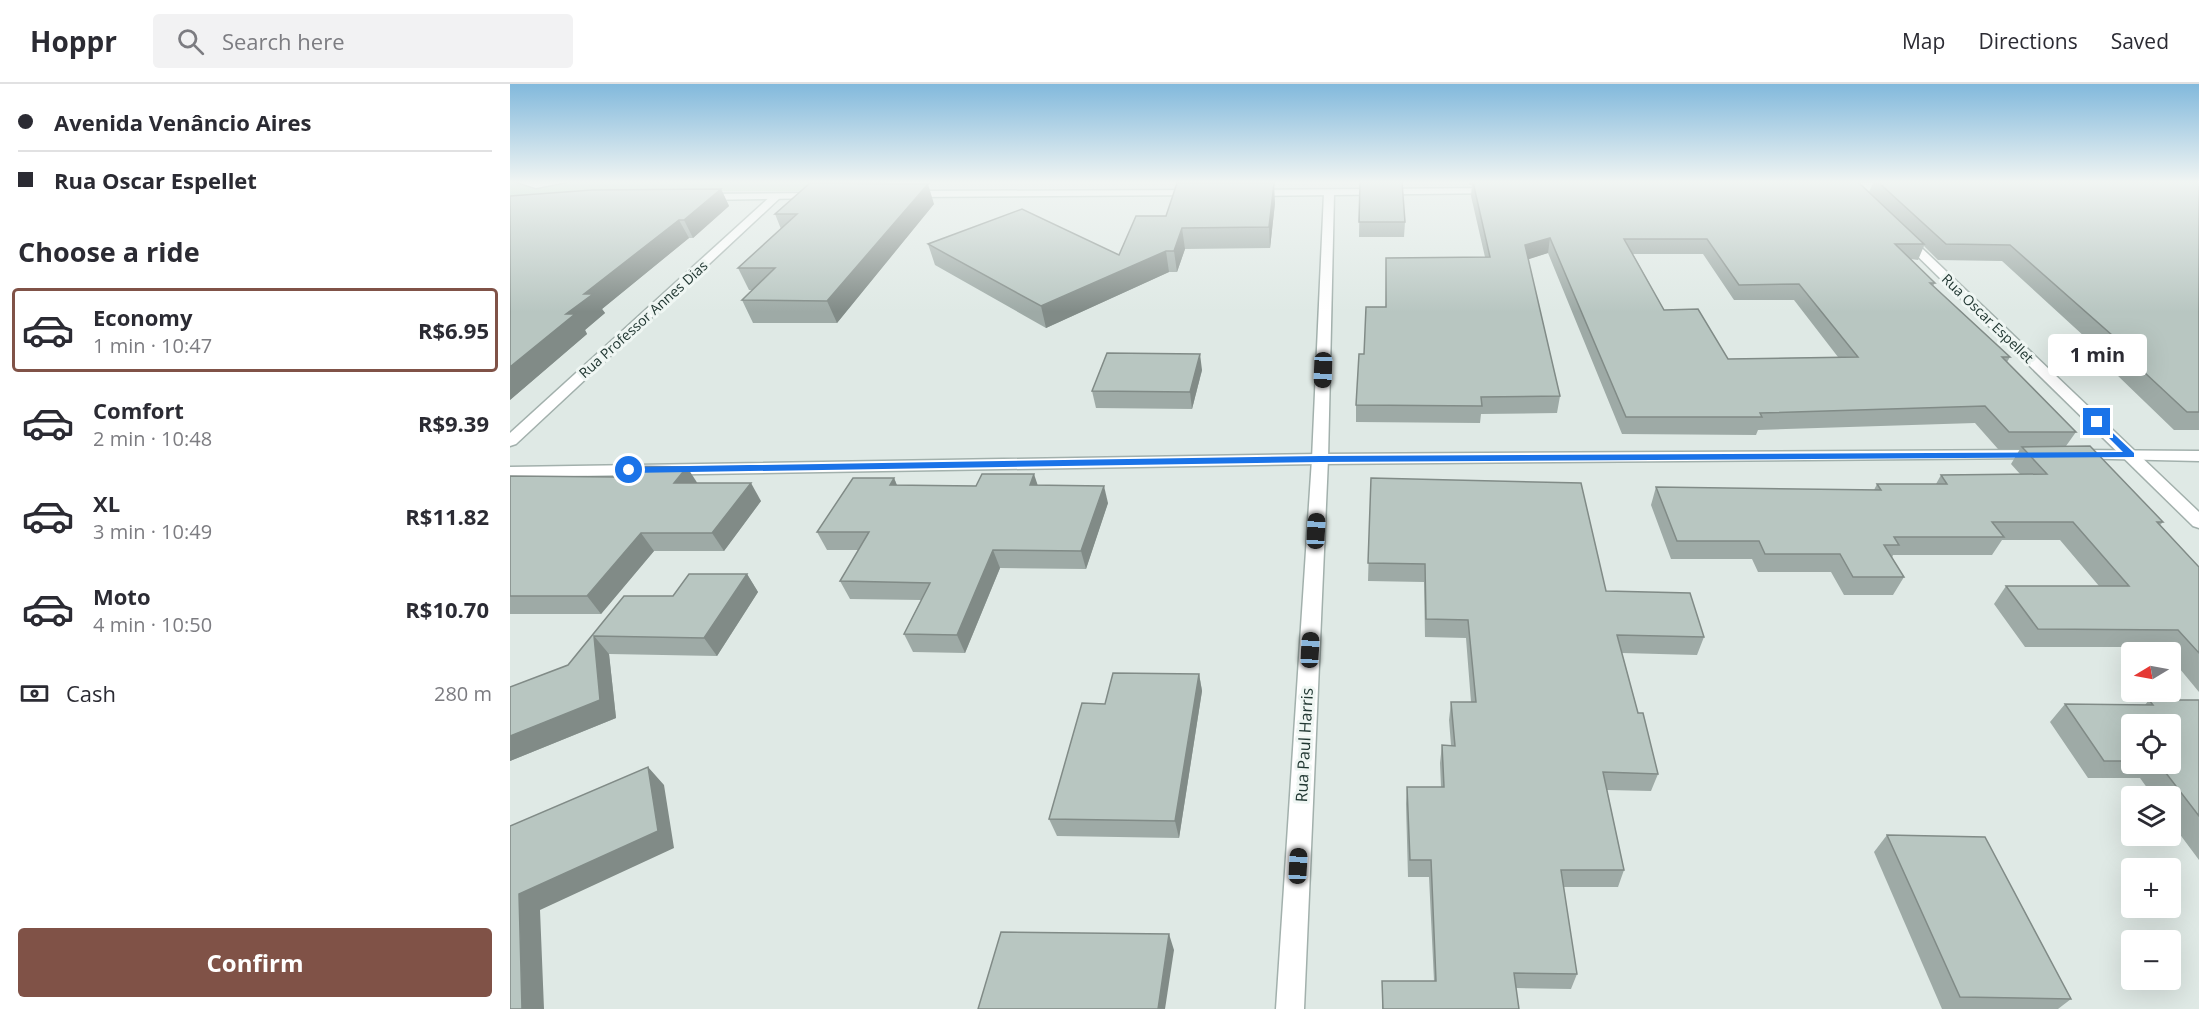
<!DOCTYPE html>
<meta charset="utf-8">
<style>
:root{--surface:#fff;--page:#f2f2f3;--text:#2b2b33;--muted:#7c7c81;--line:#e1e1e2;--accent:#805247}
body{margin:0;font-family:"Open Sans",sans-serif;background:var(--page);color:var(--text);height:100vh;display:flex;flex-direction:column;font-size:22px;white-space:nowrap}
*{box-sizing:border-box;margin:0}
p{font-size:20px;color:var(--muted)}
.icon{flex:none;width:33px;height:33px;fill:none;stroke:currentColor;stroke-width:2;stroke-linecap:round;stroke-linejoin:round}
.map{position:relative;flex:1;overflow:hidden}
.side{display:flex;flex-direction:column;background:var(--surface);width:510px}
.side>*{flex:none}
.hud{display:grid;align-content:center;height:132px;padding:0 18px;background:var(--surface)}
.needle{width:39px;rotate:260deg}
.fabs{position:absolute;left:1611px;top:558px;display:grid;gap:12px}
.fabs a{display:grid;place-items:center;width:60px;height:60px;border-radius:6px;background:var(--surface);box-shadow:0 6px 24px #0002;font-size:30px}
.end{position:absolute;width:27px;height:27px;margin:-14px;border:8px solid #1a73e8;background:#fff;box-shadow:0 0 0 3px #fff}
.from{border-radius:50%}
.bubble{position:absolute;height:42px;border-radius:6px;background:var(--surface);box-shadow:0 6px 24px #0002;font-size:20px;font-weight:700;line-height:42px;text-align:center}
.car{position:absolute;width:18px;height:36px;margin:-18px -9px;border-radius:8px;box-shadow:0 0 4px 2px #0007;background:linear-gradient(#222 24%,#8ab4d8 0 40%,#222 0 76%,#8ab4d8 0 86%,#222 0)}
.hud b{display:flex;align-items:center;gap:21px;height:57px;font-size:22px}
.hud b+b{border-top:2px solid var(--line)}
.hud i{width:15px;height:15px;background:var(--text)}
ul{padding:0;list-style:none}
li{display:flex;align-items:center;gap:18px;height:84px;margin:0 12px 9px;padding:0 6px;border:3px solid transparent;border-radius:6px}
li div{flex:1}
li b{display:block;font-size:22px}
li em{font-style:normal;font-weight:700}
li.active{border-color:var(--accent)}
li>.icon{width:54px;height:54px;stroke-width:1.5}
h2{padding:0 18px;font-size:27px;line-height:72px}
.pay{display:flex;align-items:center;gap:15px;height:66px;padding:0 18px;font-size:22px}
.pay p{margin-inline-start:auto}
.cta{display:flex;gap:12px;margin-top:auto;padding:12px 18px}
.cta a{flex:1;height:69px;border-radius:6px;background:var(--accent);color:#fff;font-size:24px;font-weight:700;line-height:69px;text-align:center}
header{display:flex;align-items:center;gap:36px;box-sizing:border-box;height:84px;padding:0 30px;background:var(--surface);border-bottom:2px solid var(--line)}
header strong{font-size:28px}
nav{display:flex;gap:33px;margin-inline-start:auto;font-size:21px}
.search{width:420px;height:54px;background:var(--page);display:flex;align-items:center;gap:15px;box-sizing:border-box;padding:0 21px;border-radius:6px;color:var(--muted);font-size:22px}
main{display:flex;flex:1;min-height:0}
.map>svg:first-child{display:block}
.green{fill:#b9d9c2}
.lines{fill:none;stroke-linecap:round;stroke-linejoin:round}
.service-casing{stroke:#a2b0ac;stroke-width:3}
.minor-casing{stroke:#a2b0ac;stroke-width:3}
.tertiary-casing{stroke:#a2b0ac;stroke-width:3}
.secondary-casing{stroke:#9fb4ac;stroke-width:3}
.service{fill:#fff;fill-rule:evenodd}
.minor{fill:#fff;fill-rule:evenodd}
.tertiary{fill:#fff;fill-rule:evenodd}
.secondary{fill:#fff;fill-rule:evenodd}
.wall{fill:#9eaaa6;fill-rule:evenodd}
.shaded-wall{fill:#818b87}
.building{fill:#b8c6c1;stroke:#818b87;stroke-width:1.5;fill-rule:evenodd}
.route{fill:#1a73e8}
.labels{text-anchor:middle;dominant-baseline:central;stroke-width:6;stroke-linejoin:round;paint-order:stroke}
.far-street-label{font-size:14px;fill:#213732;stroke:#eff6f3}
.street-label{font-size:16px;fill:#213732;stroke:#eff6f3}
</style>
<header>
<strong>Hoppr</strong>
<div class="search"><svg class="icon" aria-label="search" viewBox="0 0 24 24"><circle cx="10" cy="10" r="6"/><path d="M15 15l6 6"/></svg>Search here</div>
<nav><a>Map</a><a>Directions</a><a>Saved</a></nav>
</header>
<main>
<section class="side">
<div class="hud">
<b><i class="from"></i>Avenida Venâncio Aires</b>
<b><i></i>Rua Oscar Espellet</b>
</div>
<h2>Choose a ride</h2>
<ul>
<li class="active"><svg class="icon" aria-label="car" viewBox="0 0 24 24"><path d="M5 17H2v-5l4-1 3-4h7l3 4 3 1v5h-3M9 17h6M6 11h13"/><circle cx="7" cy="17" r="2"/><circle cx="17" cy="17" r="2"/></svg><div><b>Economy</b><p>1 min · 10:47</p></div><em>R$6.95</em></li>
<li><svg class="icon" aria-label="car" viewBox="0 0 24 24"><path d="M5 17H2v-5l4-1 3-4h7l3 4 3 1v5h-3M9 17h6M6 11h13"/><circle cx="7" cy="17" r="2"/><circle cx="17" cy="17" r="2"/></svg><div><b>Comfort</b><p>2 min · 10:48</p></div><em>R$9.39</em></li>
<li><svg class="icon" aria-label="car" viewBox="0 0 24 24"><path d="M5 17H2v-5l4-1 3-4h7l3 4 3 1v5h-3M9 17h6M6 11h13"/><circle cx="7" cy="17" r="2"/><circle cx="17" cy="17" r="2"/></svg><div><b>XL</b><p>3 min · 10:49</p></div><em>R$11.82</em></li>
<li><svg class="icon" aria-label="car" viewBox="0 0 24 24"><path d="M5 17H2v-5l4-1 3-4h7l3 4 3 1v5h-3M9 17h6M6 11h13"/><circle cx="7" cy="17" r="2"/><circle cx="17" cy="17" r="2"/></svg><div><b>Moto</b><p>4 min · 10:50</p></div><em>R$10.70</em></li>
</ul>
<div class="pay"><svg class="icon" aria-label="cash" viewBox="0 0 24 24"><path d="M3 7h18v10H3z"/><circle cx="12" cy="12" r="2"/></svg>Cash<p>280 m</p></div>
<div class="cta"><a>Confirm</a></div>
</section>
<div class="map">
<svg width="1689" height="925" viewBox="0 0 1689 925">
<rect width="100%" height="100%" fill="#dfe9e5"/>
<!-- green -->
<path class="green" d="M0,98H377L370,107H118L0,116Z"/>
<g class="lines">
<defs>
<path id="service" d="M7,98H56L26,104Z"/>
<g id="minor">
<path d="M819,106L824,109L818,375L794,925H766L802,375L814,109Z"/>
<path d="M263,110L272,112L6,360L0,362V349Z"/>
<path d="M1389,150H1397L1689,428V444L1683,442L1389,154Z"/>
</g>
<g id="tertiary">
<path d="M1531,366L1539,371L1537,374L810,380L0,393V383L810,370Z"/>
<path d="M1565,366L1689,367V377L1559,374L1557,371Z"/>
</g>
<g id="secondary">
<path d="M985,104L989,105V109L740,112L735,109L740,106Z"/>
<path d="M688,106L693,109L692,111L398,113L393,110L398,107Z"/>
<path d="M310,109L314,110V114L191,116L186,113L191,110Z"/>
</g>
</defs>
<!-- service casing -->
<use href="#service" class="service-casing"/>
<!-- minor casing -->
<use href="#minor" class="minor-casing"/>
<!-- tertiary casing -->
<use href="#tertiary" class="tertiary-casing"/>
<!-- secondary casing -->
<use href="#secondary" class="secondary-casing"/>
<!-- service -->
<use href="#service" class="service"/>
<!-- minor -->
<use href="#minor" class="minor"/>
<!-- tertiary -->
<use href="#tertiary" class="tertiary"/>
<!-- secondary -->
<use href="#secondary" class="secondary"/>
</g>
<!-- wall -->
<g class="wall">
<path d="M850,98L895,138L894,153H849Z"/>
<path d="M959,98H1689V346H1664L1607,291L1611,286L1492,177L1428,176L1414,162L1408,176L1401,175L1425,199L1423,202L1500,273L1497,278L1566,348L1556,362L1653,438L1650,441L1689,483V608L1660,573V568H1656L1652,563H1515L1484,520L1496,502H1589L1550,456H1492L1482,471H1383L1382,474L1394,493L1383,511H1334L1321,488H1248L1242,475H1161L1141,421L1146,403L1364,406L1367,400H1426L1431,391L1510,390L1501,380L1510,365H1488L1465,339L1248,346L1246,351L1112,350L1038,169L1018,175L1050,312L1047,329L971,330L970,339L846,338V321L854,270L875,223L975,173L961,112L962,101H959ZM1349,99H1363L1359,108ZM1123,170H1193L1224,216H1284L1328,273L1218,275L1154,226Z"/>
<path d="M211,105L219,122L183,154H179L92,225L95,229L75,246L77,250L0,316L82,106Z"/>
<path d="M765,119L760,164L675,165L667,188H659L536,244L425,181L418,160L609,171L656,132Z"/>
<path d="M424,120L327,239H243L232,216L242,206H239L228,184L271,145L265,130Z"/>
<path d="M692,286L682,325L586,324L582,307Z"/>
<path d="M0,392L187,399L251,417L214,467H144L91,530H0Z"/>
<path d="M384,394L387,401L466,402L528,401L598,419L576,485L490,484L455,569L403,568L394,550L411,516L340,515L330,497L349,466H317L307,448Z"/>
<path d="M861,394L1096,507L1194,553L1187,571L1112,569L1128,629L1148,690L1141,707L1097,706L1114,786L1108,803H1053L1067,890L1061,905L1006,904L1009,925H872V897H924L919,793H898L896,720L897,703H931L930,679L932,661H941L939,636L941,618H961L956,554L915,553L914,498L858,497Z"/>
<path d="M237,490L248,508L207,572L99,570L106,634L0,677V603L58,581L114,512H163Z"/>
<path d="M689,590L692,607L669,754L547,752L539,735L595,620Z"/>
<path d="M1639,616H1689V776L1660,737V712H1643L1630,694H1578L1540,638L1555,620L1635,621ZM1622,640L1660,680H1622Z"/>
<path d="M1377,751L1561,915L1548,925H1432L1364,768Z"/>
</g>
<!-- shaded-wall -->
<g class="shaded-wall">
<path d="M764,99L765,119L760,164L759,143Z"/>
<path d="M418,100L424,120L327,239L317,217Z"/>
<path d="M211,105L219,122L183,154L174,136Z"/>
<path d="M169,136L179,154L92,225L95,229L75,246L77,250L0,316V283L56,230L74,210Z"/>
<path d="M672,144L675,165L667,188L664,167Z"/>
<path d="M1040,154L1038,169L1013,177L1015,161Z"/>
<path d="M656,167L659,188L536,244L531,222Z"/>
<path d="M690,270L692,286L682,325L680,308Z"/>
<path d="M177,383L188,400L164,399Z"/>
<path d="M524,390L530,408L520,401Z"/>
<path d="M384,394L391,412L380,401Z"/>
<path d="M241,399L251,417L214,467L202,449Z"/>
<path d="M594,402L598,419L576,485L571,467Z"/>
<path d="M131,449L144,467L91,530L77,512Z"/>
<path d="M483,466L490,484L455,569L447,551Z"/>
<path d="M237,490L248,508L207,572L194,554Z"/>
<path d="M84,552L99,570L106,634L0,677V652Z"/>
<path d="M689,590L692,607L669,754L665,737Z"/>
<path d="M138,683L154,701L164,764L30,826L34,925H12L9,810Z"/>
<path d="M659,850L664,866L655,925H648Z"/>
</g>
<!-- building -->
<g class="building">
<path d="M850,98H892L895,138H849Z"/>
<path d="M963,98H1348L1414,160H1385L1425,199H1420L1500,273H1492L1566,348H1499L1475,322L1250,329L1252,333H1116L1040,154L1015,161L1050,312L971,313L972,322L846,321L849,270H854L856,223H876V174L980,173ZM1114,155H1197L1229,201L1289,200L1348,273L1218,275L1188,225L1154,226Z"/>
<path d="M1368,98H1689V328H1677L1619,274H1628L1500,161L1436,160Z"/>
<path d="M300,99L418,100L317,217L232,216L265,184H228L287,130H265Z"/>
<path d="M667,99H764L759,143L672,144L664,167H656L531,222L418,160L512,125L609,171L626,132H656Z"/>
<path d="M211,105L174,136H169L74,210H83L56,230H65L0,283V112L82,106Z"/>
<path d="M597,269L690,270L680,308L582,307Z"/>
<path d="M1580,362L1653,438H1647L1689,483V569L1668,546L1528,545L1496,502H1619L1563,438H1482L1494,453H1384L1389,461H1374L1394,493H1343L1330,470H1255L1249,457H1167L1146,403L1371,406L1367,400H1437L1431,391L1537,390L1512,363Z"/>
<path d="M116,382L177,383L164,399H241L202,449H131L77,512H0V392L106,393Z"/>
<path d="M472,390H524L520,401L594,402L571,467L483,466L447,551L394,550L420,499L330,497L359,448H307L343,394H384L380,401L466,402Z"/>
<path d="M861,394L1071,399L1096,507L1180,509L1194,553L1107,551L1128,629H1133L1148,690L1093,688L1114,786H1051L1067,890L1004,889L1009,925H873L872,897H926L921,776H900L897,703H934L932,661L945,662L941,618H966L958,536L916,535L915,480L858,479Z"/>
<path d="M179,490H237L194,554L84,552L90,616L0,652V603L58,581L114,512H163Z"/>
<path d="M603,589L689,590L665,737L539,735L572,619L595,620Z"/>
<path d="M1639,616H1689V732L1649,680H1660V640H1622V677H1594L1555,620L1643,621Z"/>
<path d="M138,683L148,747L9,810L12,925H0V742Z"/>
<path d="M1377,751L1475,753L1561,915L1450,913Z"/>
<path d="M491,848L659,850L648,925H468Z"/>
</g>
<!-- sky -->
<linearGradient id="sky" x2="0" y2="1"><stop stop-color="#82b9dc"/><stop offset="0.43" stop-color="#f1f5f3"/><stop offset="1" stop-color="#f1f5f3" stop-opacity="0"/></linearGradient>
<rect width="1689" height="228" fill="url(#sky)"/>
<!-- route -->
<path class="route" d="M1584,336H1589L1624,369V373L810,378L119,389L115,386L119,383L810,372L1613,368L1584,339Z"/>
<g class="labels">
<!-- far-street labels -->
<g class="far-street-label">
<text transform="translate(1478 234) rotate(44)">Rua Oscar Espellet</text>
<text transform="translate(133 235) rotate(-42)">Rua Professor Annes Dias</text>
</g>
<!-- street labels -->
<g class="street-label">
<text transform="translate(794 661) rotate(-87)">Rua Paul Harris</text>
</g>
</g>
</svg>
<div class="fabs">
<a><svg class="needle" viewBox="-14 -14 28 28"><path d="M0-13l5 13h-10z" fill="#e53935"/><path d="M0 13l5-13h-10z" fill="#7c7c81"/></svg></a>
<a><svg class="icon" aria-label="locate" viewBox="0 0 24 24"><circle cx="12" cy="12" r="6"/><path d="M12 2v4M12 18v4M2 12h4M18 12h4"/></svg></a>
<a><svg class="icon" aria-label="layers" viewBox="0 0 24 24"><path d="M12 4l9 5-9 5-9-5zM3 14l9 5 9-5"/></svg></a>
<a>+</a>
<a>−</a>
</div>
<i class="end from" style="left:119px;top:386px"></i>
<i class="end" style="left:1587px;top:338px"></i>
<div class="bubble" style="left:1538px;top:250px;width:99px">1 min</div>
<i class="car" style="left:813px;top:286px;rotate:182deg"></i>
<i class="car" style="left:806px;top:447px;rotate:3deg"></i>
<i class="car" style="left:800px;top:566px;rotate:3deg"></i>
<i class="car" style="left:788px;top:782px;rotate:3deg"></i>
</div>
</main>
